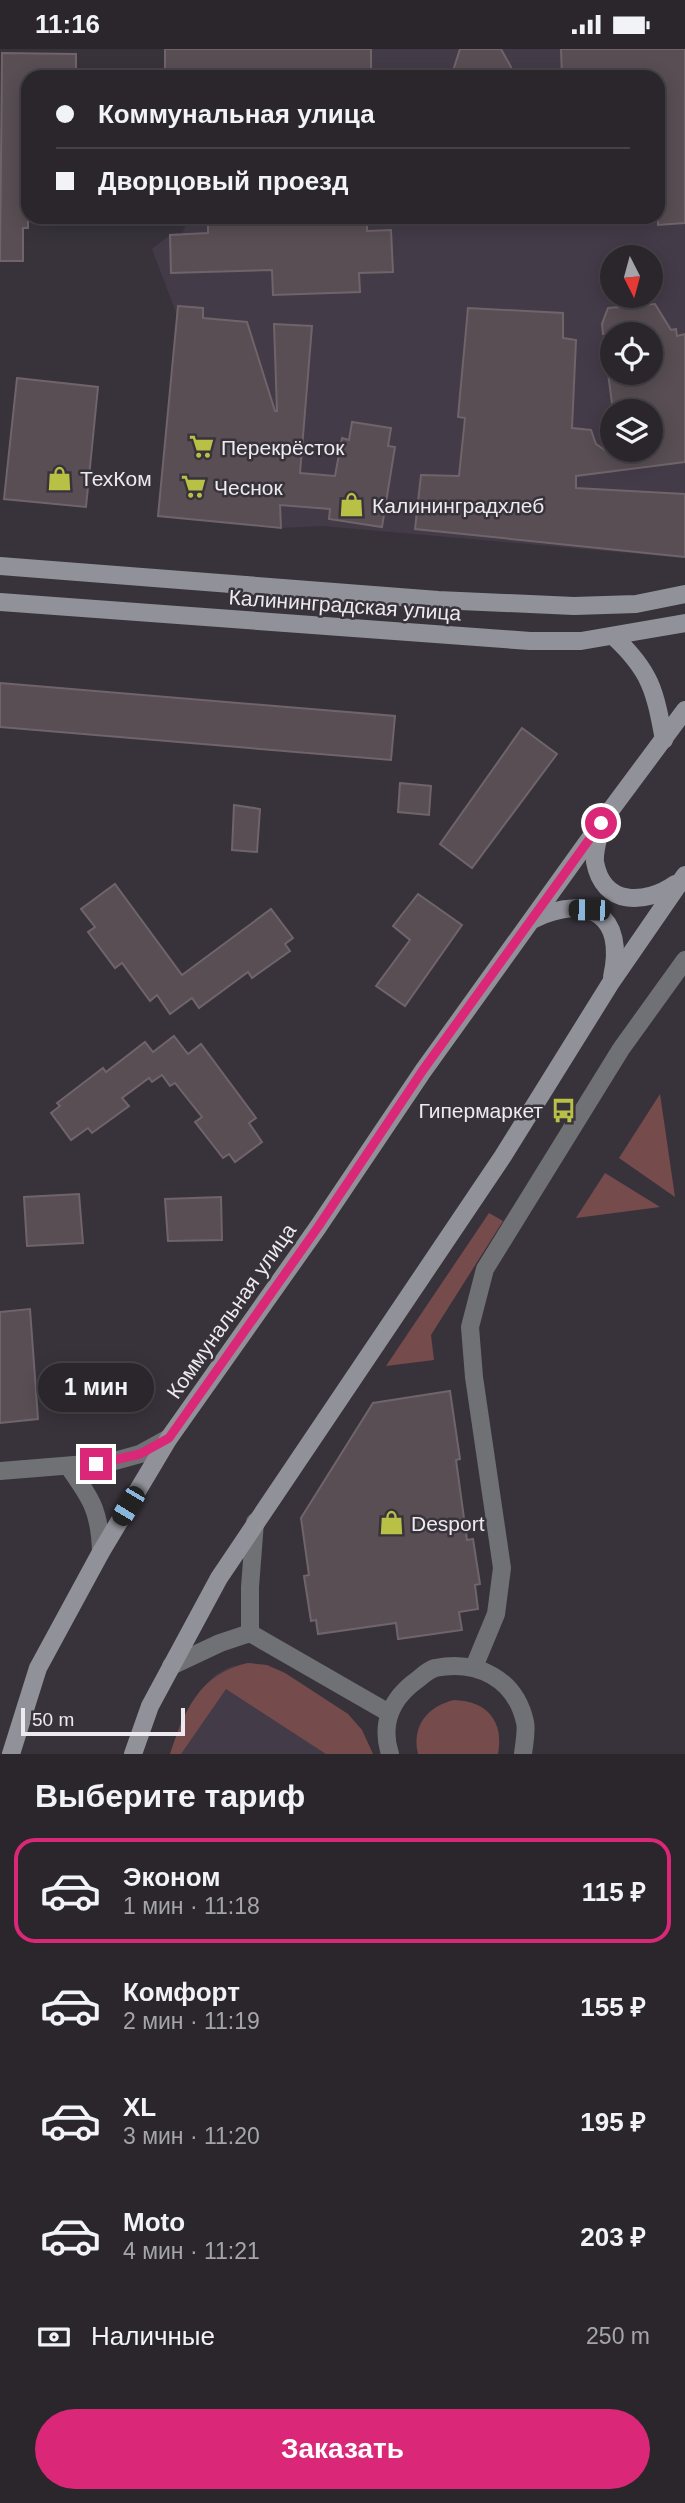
<!DOCTYPE html>
<html lang="ru">
<meta charset="utf-8">
<style>
:root{--surface:#2a262c;--page:#322e34;--text:#f1f3f6;--muted:#a5a5a9;--line:#464348;--accent:#db2777}
body{margin:0;font-family:Helvetica,sans-serif;background:var(--page);color:var(--text);height:100vh;display:flex;flex-direction:column;font-size:26px;white-space:nowrap}
*{box-sizing:border-box;margin:0}
p{font-size:23px;color:var(--muted)}
.icon{flex:none;width:38px;height:38px;fill:none;stroke:currentColor;stroke-width:2;stroke-linecap:round;stroke-linejoin:round}
.map{position:relative;height:1705px;overflow:hidden}
.sheet{display:flex;flex-direction:column;background:var(--surface);flex:1}
.sheet>*{flex:none}
.banner{position:absolute;left:21px;top:21px;width:644px;height:154px;border-radius:21px;box-shadow:0 4px 18px #0003,0 0 0 2px var(--line);display:grid;align-content:center;height:154px;padding:0 35px;background:var(--surface)}
.needle{width:46px;rotate:174deg}
.controls{position:absolute;left:600px;top:196px;display:grid;gap:14px}
.controls a{display:grid;place-items:center;width:63px;height:63px;border-radius:50%;background:var(--surface);box-shadow:0 4px 18px #0003,0 0 0 2px var(--line);font-size:35px}
.scale{position:absolute;left:21px;bottom:18px;width:164px;box-sizing:border-box;padding-left:7px;border:4px solid #edeaef;border-top:0;font-size:19px;line-height:24px;white-space:nowrap;color:#edeaef;-webkit-text-stroke:5px #38333b;paint-order:stroke}
.end{position:absolute;width:32px;height:32px;margin:-16px;border:9px solid #db2777;background:#fff;box-shadow:0 0 0 4px #fff}
.from{border-radius:50%}
.bubble{position:absolute;height:49px;border-radius:24px;background:var(--surface);box-shadow:0 4px 18px #0003,0 0 0 2px var(--line);font-size:23px;font-weight:800;line-height:49px;text-align:center}
.car{position:absolute;width:21px;height:42px;margin:-21px -10px;border-radius:9px;box-shadow:0 0 5px 2px #0007;background:linear-gradient(#222 24%,#8ab4d8 0 40%,#222 0 76%,#8ab4d8 0 86%,#222 0)}
.banner b{display:flex;align-items:center;gap:24px;height:66px;font-size:26px}
.banner b+b{border-top:2px solid var(--line)}
.banner i{width:18px;height:18px;background:var(--text)}
ul{padding:0;list-style:none}
li{display:flex;align-items:center;gap:21px;height:105px;margin:0 14px 10px;padding:0 21px;border:4px solid transparent;border-radius:21px}
li div{flex:1}
li b{display:block;font-size:26px}
li em{font-style:normal;font-weight:800}
li.selected{border-color:var(--accent)}
li>.icon{width:63px;height:63px;stroke-width:1.5}
h2{padding:0 35px;font-size:32px;line-height:84px}
.pay{display:flex;align-items:center;gap:18px;height:77px;padding:0 35px;font-size:26px}
.pay p{margin-inline-start:auto}
.action{display:flex;gap:14px;margin-top:auto;padding:14px 35px}
.action a{flex:1;height:80px;border-radius:42px;background:var(--accent);color:#fff;font-size:28px;font-weight:800;line-height:80px;text-align:center}
.status{display:flex;justify-content:space-between;align-items:center;height:49px;padding:0 35px;background:var(--surface);direction:ltr}
.status svg{height:19px;fill:currentColor}
.map>svg:first-child{display:block}
.built{fill:#443b49;fill-rule:evenodd}
.green{fill:#764b4c}
.building{fill:#584e53;stroke:#6f646a;stroke-width:2}
.lines{fill:none;stroke-linecap:round;stroke-linejoin:round}
.minor{stroke:#707175;stroke-width:18}
.secondary{stroke:#919299;stroke-width:18}
.route{stroke:#db2777;stroke-width:9}
.labels{text-anchor:middle;dominant-baseline:central;stroke-width:5;stroke-linejoin:round;paint-order:stroke}
.poi-label{font-size:21px;fill:#edeaef;stroke:#38333b;text-anchor:start}
.street-label{font-size:21px;fill:#edeaef;stroke:#38333b}
</style>
<div class="status"><b>11:16</b><svg viewBox="0 0 49 12"><path d="M0 12V9h3v3zM5 12V6h3v6zM10 12V3h3v9zM15 12V0h3v12zM26 1h20v11H26zM47 4h2v5h-2z"/></svg></div>
<div class="map">
<svg width="685" height="1705" viewBox="0 0 685 1705">
<rect width="100%" height="100%" fill="#38333b"/>
<!-- built -->
<g class="built">
<path d="M371,0H685V509L323,477L281,479L158,467L177,266L152,200L170,186L182,185L189,168H658V28H371ZM612,208H651V247H612ZM612,285H651V324H612ZM612,362H651V401H612Z"/>
<path d="M248,1614L267,1616L285,1624L348,1665L362,1681L373,1705H170L182,1669L198,1645L215,1626L229,1618Z"/>
</g>
<!-- green -->
<g class="green">
<path d="M660,1045L675,1148L619,1109Z"/>
<path d="M605,1124L660,1158L576,1169Z"/>
<path d="M489,1164L503,1172L431,1286L434,1311L386,1317Z"/>
<path d="M248,1614L267,1616L285,1624L348,1665L362,1681L373,1705H326L226,1640L181,1705H170C185,1661 199,1625 248,1614Z"/>
<path d="M454,1651C487,1652 504,1672 498,1705H418C411,1677 428,1657 454,1651Z"/>
</g>
<!-- building -->
<g class="building">
<rect x="165" y="0" width="206" height="28"/>
<path d="M460,0H501L511,18L508,28H451Z"/>
<path d="M561,0H685V174L658,176V28H562Z"/>
<path d="M2,4L76,5V28H28V179H23V212H0Z"/>
<path d="M367,168V182L391,181L393,223L359,224L360,243L273,246L272,221L171,224L170,186L208,184V173Z"/>
<path d="M655,255L671,281L676,280L677,287L685,285V413L576,427V439L685,445V508L415,480L421,426L459,427L465,369L458,368L468,259L563,264V289L576,291L572,379L591,381L596,395L605,401H651V362H613L608,324H651V285H603L602,275L608,259Z"/>
<path d="M178,257L203,259V269L247,273L275,362H277L274,275L312,277L300,424L335,427L342,389L349,391L352,373L391,379L388,397L395,398L382,478L329,470L330,460L280,456L281,479L158,467Z"/>
<path d="M17,329L98,338L86,458L4,450Z"/>
<path d="M0,634L395,667L391,711L0,678Z"/>
<path d="M522,679L557,705L472,819L440,795Z"/>
<path d="M400,734L431,737L429,766L398,763Z"/>
<path d="M234,756L260,760L257,803L232,801Z"/>
<path d="M115,835L182,926L271,860L293,889L285,895L290,902L252,929L248,923L199,959L192,949L170,965L157,946L150,952L122,914L115,919L88,883L95,878L81,860Z"/>
<path d="M418,845L462,876L405,957L376,937L410,891L393,877Z"/>
<path d="M174,987L188,1005L201,995L256,1069L249,1074L262,1093L235,1113L229,1105L223,1109L195,1073L202,1068L175,1034L170,1037L162,1026L152,1033L149,1029L122,1049L129,1057L92,1084L88,1079L71,1091L51,1064L60,1057L57,1054L103,1019L106,1023L145,993L153,1003Z"/>
<path d="M79,1145L83,1194L27,1197L24,1148Z"/>
<path d="M221,1148L222,1191L168,1192L165,1150Z"/>
<path d="M30,1260L38,1370L0,1374V1263Z"/>
<path d="M450,1342L460,1410L456,1411L467,1491L473,1490L480,1535L475,1536L478,1560L459,1563L462,1581L398,1590L396,1574L318,1585L316,1571L311,1572L304,1527L309,1526L301,1469L373,1354Z"/>
</g>
<g class="lines">
<!-- minor -->
<g class="minor">
<path d="M68,1417C91,1449 100,1462 101,1503"/>
<path d="M0,1422L111,1413L140,1405L169,1389"/>
<path d="M250,1584V1538L255,1473"/>
<path d="M171,1617L220,1594L250,1584L389,1664"/>
<path d="M474,1618L496,1565L502,1519L474,1328L470,1278L485,1220L621,1000L685,911"/>
<path d="M390,1705C380,1674 392,1649 417,1631C422,1627 428,1621 435,1619C477,1611 515,1629 525,1673C527,1682 524,1695 523,1705"/>
</g>
<!-- secondary -->
<g class="secondary">
<path d="M0,517L438,551L574,557L636,555L685,545"/>
<path d="M0,553L530,592H581L685,574"/>
<path d="M613,587C651,622 655,642 664,691"/>
<path d="M600,781C598,791 594,803 595,813C603,857 645,856 675,835"/>
<path d="M534,870C589,844 626,866 612,928"/>
<path d="M11,1705L38,1619L101,1503L169,1389L318,1178L423,1022L601,774L685,661"/>
<path d="M133,1705L150,1657L219,1529L503,1107L610,935L685,826"/>
</g>
</g>
<g class="lines">
<!-- route -->
<path class="route" d="M96,1415L140,1405L169,1389L318,1178L423,1021L601,774"/>
</g>
<!-- icons -->
<defs>
<symbol id="supermarket-bare" viewBox="-9 -9 18 18"><path d="M-6-5.5h2.5l.6 2H6L4.5 2H-2.5L-4.4-4H-6ZM-1.5 3.2a1.3 1.3 0 1 0 .1 0ZM3 3.2a1.3 1.3 0 1 0 .1 0Z" fill="#b9c046" stroke="#38333b" stroke-width="2.5" paint-order="stroke"/></symbol>
<symbol id="shop-bare" viewBox="-9 -9 18 18"><path d="M-5-2.5h2.3a2.7 3.5 0 0 1 5.4 0H5L5.5 6h-11ZM-1.5-2.5h3a1.5 2.3 0 0 0-3 0Z" fill="#b9c046" stroke="#38333b" stroke-width="2.5" paint-order="stroke"/></symbol>
<symbol id="bus-bare" viewBox="-9 -9 18 18"><path d="M-5-6H5V4H4V6H2V4H-2V6H-4V4H-5ZM-3.5-4V0h7V-4ZM-3.5 1.2v1.5H-2V1.2ZM2 1.2v1.5H3.5V1.2Z" fill="#b9c046" stroke="#38333b" stroke-width="2.5" paint-order="stroke"/></symbol>
</defs>
<g fill-rule="evenodd">
<use href="#supermarket-bare" x="184" y="380" width="35" height="35"/>
<use href="#shop-bare" x="42" y="412" width="35" height="35"/>
<use href="#supermarket-bare" x="176" y="420" width="35" height="35"/>
<use href="#shop-bare" x="334" y="438" width="35" height="35"/>
<use href="#bus-bare" x="546" y="1044" width="35" height="35"/>
<use href="#shop-bare" x="374" y="1456" width="35" height="35"/>
</g>
<g class="labels">
<!-- poi labels -->
<g class="poi-label">
<text x="221" y="398">Перекрёсток</text>
<text x="80" y="429">ТехКом</text>
<text x="214" y="438">Чеснок</text>
<text x="372" y="456">Калининградхлеб</text>
<text x="543" y="1061" text-anchor="end">Гипермаркет</text>
<text x="411" y="1474">Desport</text>
</g>
<!-- street labels -->
<g class="street-label">
<text transform="translate(345 556) rotate(4)">Калининградская улица</text>
<text transform="translate(231 1262) rotate(-55)">Коммунальная улица</text>
</g>
</g>
</svg>
<div class="controls">
<a><svg class="needle" viewBox="-14 -14 28 28"><path d="M0-13l5 13h-10z" fill="#e53935"/><path d="M0 13l5-13h-10z" fill="#a5a5a9"/></svg></a>
<a><svg class="icon" aria-label="locate" viewBox="0 0 24 24"><circle cx="12" cy="12" r="6"/><path d="M12 2v4M12 18v4M2 12h4M18 12h4"/></svg></a>
<a><svg class="icon" aria-label="layers" viewBox="0 0 24 24"><path d="M12 4l9 5-9 5-9-5zM3 14l9 5 9-5"/></svg></a>
</div>
<div class="scale">50 m</div>
<i class="end from" style="left:601px;top:774px"></i>
<i class="end" style="left:96px;top:1415px"></i>
<div class="bubble" style="left:38px;top:1314px;width:116px">1 мин</div>
<i class="car" style="left:589px;top:861px;rotate:271deg"></i>
<i class="car" style="left:128px;top:1457px;rotate:211deg"></i>
<div class="banner">
<b><i class="from"></i>Коммунальная улица</b>
<b><i></i>Дворцовый проезд</b>
</div>
</div>
<section class="sheet">
<h2>Выберите тариф</h2>
<ul>
<li class="selected"><svg class="icon" aria-label="car" viewBox="0 0 24 24"><path d="M5 17H2v-5l4-1 3-4h7l3 4 3 1v5h-3M9 17h6M6 11h13"/><circle cx="7" cy="17" r="2"/><circle cx="17" cy="17" r="2"/></svg><div><b>Эконом</b><p>1 мин · 11:18</p></div><em>115 ₽</em></li>
<li><svg class="icon" aria-label="car" viewBox="0 0 24 24"><path d="M5 17H2v-5l4-1 3-4h7l3 4 3 1v5h-3M9 17h6M6 11h13"/><circle cx="7" cy="17" r="2"/><circle cx="17" cy="17" r="2"/></svg><div><b>Комфорт</b><p>2 мин · 11:19</p></div><em>155 ₽</em></li>
<li><svg class="icon" aria-label="car" viewBox="0 0 24 24"><path d="M5 17H2v-5l4-1 3-4h7l3 4 3 1v5h-3M9 17h6M6 11h13"/><circle cx="7" cy="17" r="2"/><circle cx="17" cy="17" r="2"/></svg><div><b>XL</b><p>3 мин · 11:20</p></div><em>195 ₽</em></li>
<li><svg class="icon" aria-label="car" viewBox="0 0 24 24"><path d="M5 17H2v-5l4-1 3-4h7l3 4 3 1v5h-3M9 17h6M6 11h13"/><circle cx="7" cy="17" r="2"/><circle cx="17" cy="17" r="2"/></svg><div><b>Moto</b><p>4 мин · 11:21</p></div><em>203 ₽</em></li>
</ul>
<div class="pay"><svg class="icon" aria-label="cash" viewBox="0 0 24 24"><path d="M3 7h18v10H3z"/><circle cx="12" cy="12" r="2"/></svg>Наличные<p>250 m</p></div>
<div class="action"><a>Заказать</a></div>
</section>
